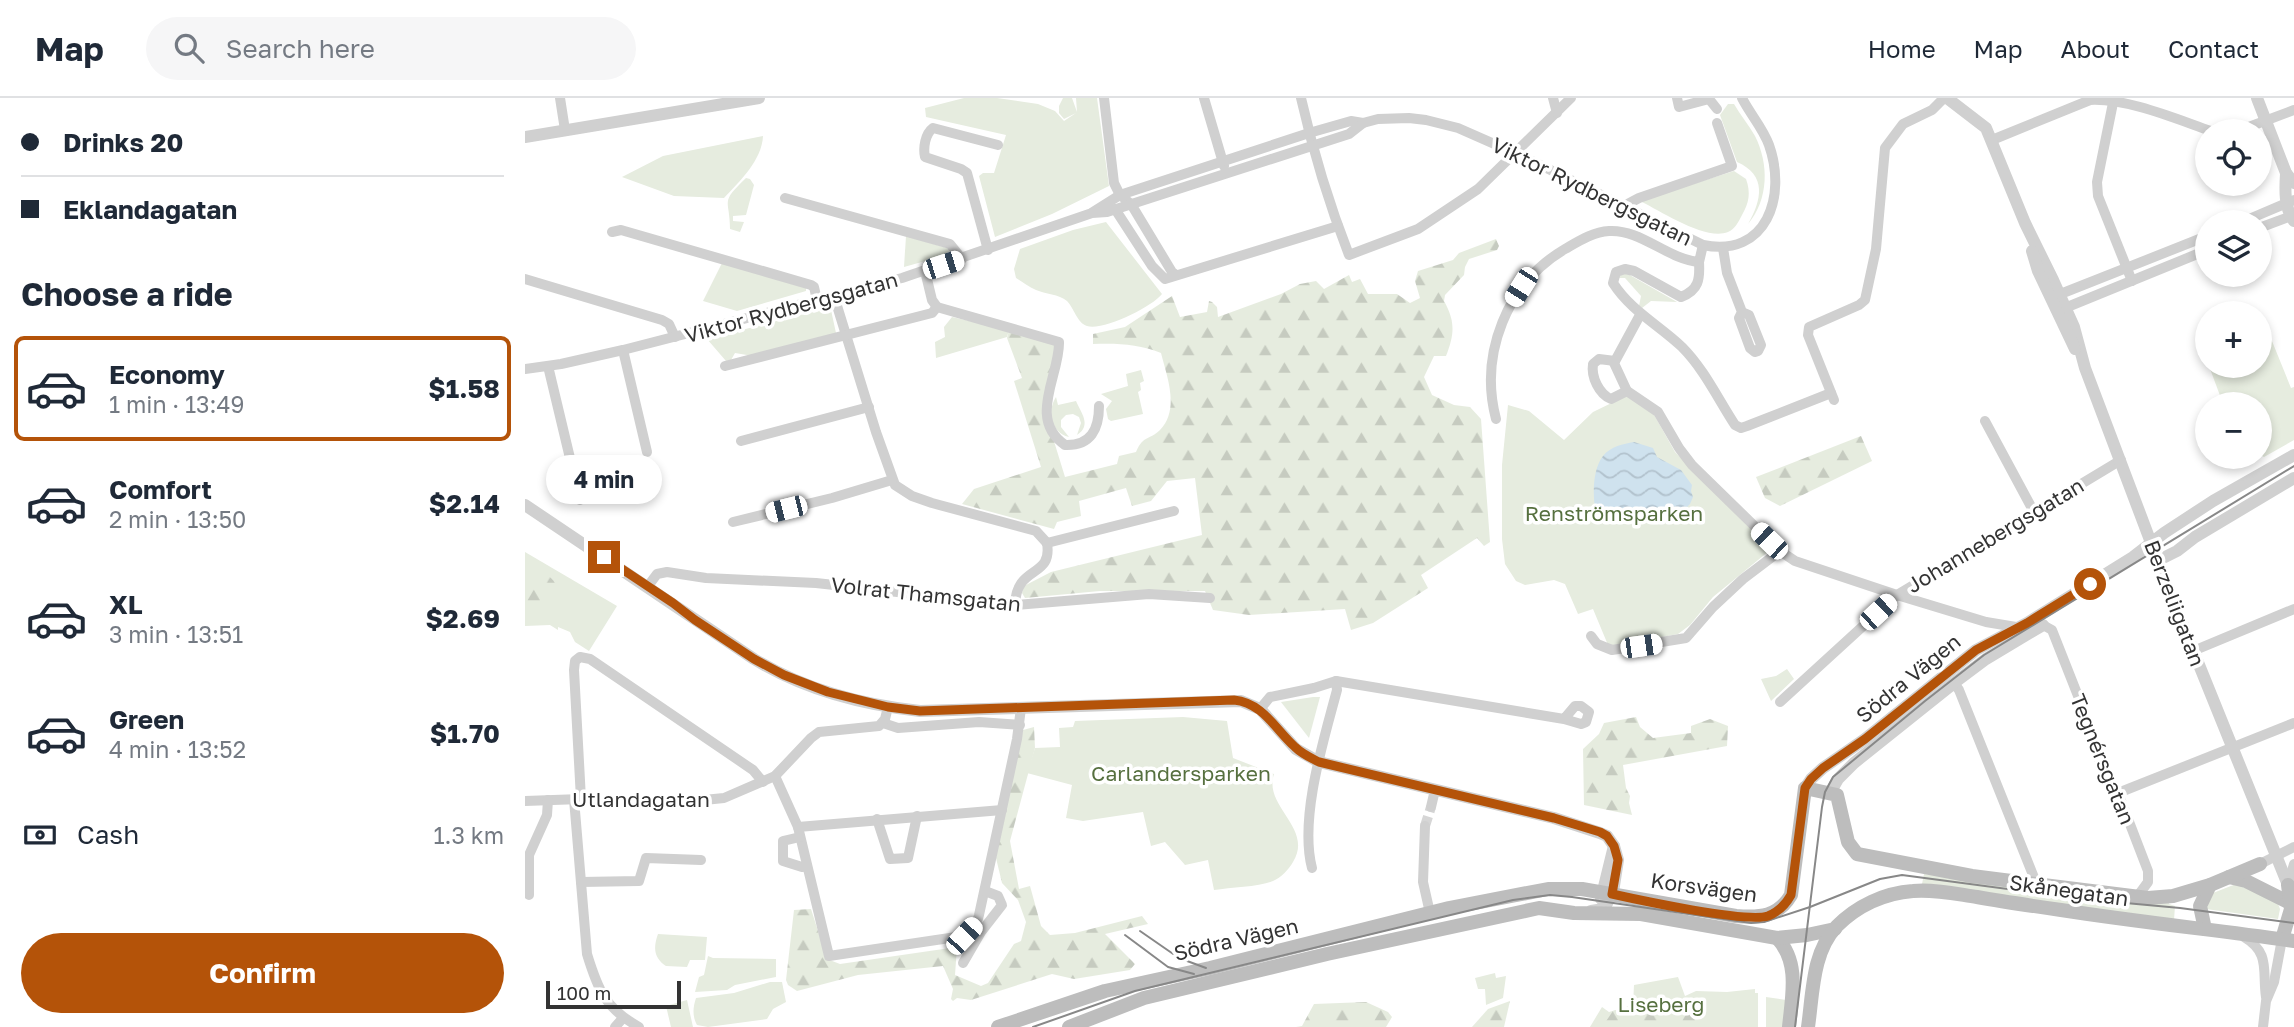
<!DOCTYPE html>
<meta charset="utf-8">
<style>
:root{--surface:#fff;--page:#f6f6f7;--text:#1f2937;--muted:#747a83;--line:#e0e1e3;--accent:#b45309}
body{margin:0;font-family:"Golos Text",sans-serif;background:var(--page);color:var(--text);height:100vh;display:flex;flex-direction:column;font-size:26px;white-space:nowrap}
*{box-sizing:border-box;margin:0}
p{font-size:23px;color:var(--muted)}
.icon{flex:none;width:38px;height:38px;fill:none;stroke:currentColor;stroke-width:2;stroke-linecap:round;stroke-linejoin:round}
.map{position:relative;flex:1;overflow:hidden}
.details{display:flex;flex-direction:column;background:var(--surface);width:525px}
.details>*{flex:none}
.hud{display:grid;align-content:center;height:154px;padding:0 21px;background:var(--surface)}
.fabs{position:absolute;left:1670px;top:21px;display:grid;gap:14px}
.fabs a{display:grid;place-items:center;width:77px;height:77px;border-radius:50%;background:var(--surface);box-shadow:0 4px 10px #0003;font-size:35px}
.scale{position:absolute;left:21px;bottom:18px;width:135px;box-sizing:border-box;padding-left:7px;border:4px solid #333;border-top:0;font-size:19px;line-height:24px;white-space:nowrap;color:#333;-webkit-text-stroke:5px #fff;paint-order:stroke}
.end{position:absolute;width:32px;height:32px;margin:-16px;border:9px solid #b45309;background:#fff;box-shadow:0 0 0 4px #fff}
.from{border-radius:50%}
.bubble{position:absolute;height:49px;border-radius:24px;background:var(--surface);box-shadow:0 4px 10px #0003;font-size:23px;font-weight:700;line-height:49px;text-align:center}
.car{position:absolute;width:21px;height:42px;margin:-21px -10px;border-radius:9px;box-shadow:0 0 5px 2px #0007;background:linear-gradient(#fff 24%,#345 0 40%,#fff 0 76%,#345 0 86%,#fff 0)}
.hud b{display:flex;align-items:center;gap:24px;height:66px;font-size:26px}
.hud b+b{border-top:2px solid var(--line)}
.hud i{width:18px;height:18px;background:var(--text)}
ul{padding:0;list-style:none}
li{display:flex;align-items:center;gap:21px;height:105px;margin:0 14px 10px;padding:0 7px;border:4px solid transparent;border-radius:10px}
li div{flex:1}
li b{display:block;font-size:26px}
li em{font-style:normal;font-weight:700}
li.on{border-color:var(--accent)}
li>.icon{width:63px;height:63px;stroke-width:1.5}
h2{padding:0 21px;font-size:32px;line-height:84px}
.pay{display:flex;align-items:center;gap:18px;height:77px;padding:0 21px;font-size:26px}
.pay p{margin-inline-start:auto}
.primary-button{display:flex;gap:14px;margin-top:auto;padding:14px 21px}
.primary-button a{flex:1;height:80px;border-radius:42px;background:var(--accent);color:#fff;font-size:28px;font-weight:700;line-height:80px;text-align:center}
header{display:flex;align-items:center;gap:42px;box-sizing:border-box;height:98px;padding:0 35px;background:var(--surface);border-bottom:2px solid var(--line)}
header strong{font-size:33px}
nav{display:flex;gap:38px;margin-inline-start:auto;font-size:24px}
.search{width:490px;height:63px;background:var(--page);display:flex;align-items:center;gap:18px;box-sizing:border-box;padding:0 24px;border-radius:38px;color:var(--muted);font-size:26px}
main{display:flex;flex:1;min-height:0}
.map>svg:first-child{display:block}
.green{fill:#e6ecdf}
.forest{fill:url(#forest-firs)}
.water{fill:url(#water-waves)}
.lines{fill:none;stroke-linecap:round;stroke-linejoin:round}
.minor-tunnel{stroke:#d6d6d6;stroke-width:10;stroke-dasharray:10 5;stroke-linecap:butt}
.minor{stroke:#d0d0d0;stroke-width:10}
.tertiary{stroke:#d0d0d0;stroke-width:12}
.secondary{stroke:#bdbdbd;stroke-width:14}
.tram{stroke:#888;stroke-width:2}
.route{stroke:#b45309;stroke-width:9}
.labels{text-anchor:middle;dominant-baseline:central;stroke-width:7;stroke-linejoin:round;paint-order:stroke}
.street-label{font-size:21px;fill:#333;stroke:#fff}
.park-label{font-size:21px;fill:#56703f;stroke:#fff}
</style>
<header>
<strong>Map</strong>
<div class="search"><svg class="icon" aria-label="search" viewBox="0 0 24 24"><circle cx="10" cy="10" r="6"/><path d="M15 15l6 6"/></svg>Search here</div>
<nav><a>Home</a><a>Map</a><a>About</a><a>Contact</a></nav>
</header>
<main>
<section class="details">
<div class="hud">
<b><i class="from"></i>Drinks 20</b>
<b><i></i>Eklandagatan</b>
</div>
<h2>Choose a ride</h2>
<ul>
<li class="on"><svg class="icon" aria-label="car" viewBox="0 0 24 24"><path d="M5 17H2v-5l4-1 3-4h7l3 4 3 1v5h-3M9 17h6M6 11h13"/><circle cx="7" cy="17" r="2"/><circle cx="17" cy="17" r="2"/></svg><div><b>Economy</b><p>1 min · 13:49</p></div><em>$1.58</em></li>
<li><svg class="icon" aria-label="car" viewBox="0 0 24 24"><path d="M5 17H2v-5l4-1 3-4h7l3 4 3 1v5h-3M9 17h6M6 11h13"/><circle cx="7" cy="17" r="2"/><circle cx="17" cy="17" r="2"/></svg><div><b>Comfort</b><p>2 min · 13:50</p></div><em>$2.14</em></li>
<li><svg class="icon" aria-label="car" viewBox="0 0 24 24"><path d="M5 17H2v-5l4-1 3-4h7l3 4 3 1v5h-3M9 17h6M6 11h13"/><circle cx="7" cy="17" r="2"/><circle cx="17" cy="17" r="2"/></svg><div><b>XL</b><p>3 min · 13:51</p></div><em>$2.69</em></li>
<li><svg class="icon" aria-label="car" viewBox="0 0 24 24"><path d="M5 17H2v-5l4-1 3-4h7l3 4 3 1v5h-3M9 17h6M6 11h13"/><circle cx="7" cy="17" r="2"/><circle cx="17" cy="17" r="2"/></svg><div><b>Green</b><p>4 min · 13:52</p></div><em>$1.70</em></li>
</ul>
<div class="pay"><svg class="icon" aria-label="cash" viewBox="0 0 24 24"><path d="M3 7h18v10H3z"/><circle cx="12" cy="12" r="2"/></svg>Cash<p>1.3 km</p></div>
<div class="primary-button"><a>Confirm</a></div>
</section>
<div class="map">
<svg width="1769" height="929" viewBox="0 0 1769 929">
<defs>
<pattern id="forest-firs" width="22" height="20" patternUnits="userSpaceOnUse" patternTransform="scale(1.75)"><rect width="22" height="20" fill="#e6ecdf"/><path d="M5 1l3.5 6h-7zM16 11l3.5 6h-7z" fill="#c6cbc0"/></pattern>
<pattern id="water-waves" width="16" height="10" patternUnits="userSpaceOnUse" patternTransform="scale(1.75)"><rect width="16" height="10" fill="#cfe2ee"/><path d="M0 5q4-4 8 0t8 0" fill="none" stroke="#b2c2cd"/></pattern>
</defs>
<rect width="100%" height="100%" fill="#fff"/>
<!-- green -->
<g class="green">
<path d="M439,0H472L513,6L530,13L539,23L551,15L539,21L534,15V8L538,0H547L552,14L551,0H572L584,88L527,116L470,139L454,78L458,75H469L481,37L401,19L400,10Z"/>
<path d="M1203,6H1209C1215,17 1224,27 1230,38C1244,66 1244,101 1223,126C1237,102 1242,77 1212,64L1195,17Z"/>
<path d="M238,38C237,62 215,83 199,100L149,98L97,79L138,58Z"/>
<path d="M1209,73L1221,81C1226,95 1224,105 1217,117C1214,123 1210,131 1203,134C1181,143 1137,114 1117,104V102Z"/>
<path d="M221,80L225,81L229,87L221,117L208,118V123L219,124L215,134L205,131C205,100 194,106 221,80Z"/>
<path d="M581,124L637,196C627,209 578,233 562,228C552,225 549,210 542,203C534,196 520,196 511,192C504,189 498,184 491,180L489,171L495,151L548,132Z"/>
<path d="M381,138L422,150L425,153L418,158L379,169Z"/>
<path d="M197,165L281,190V193L212,213L178,203Z"/>
<path d="M1097,176H1103L1152,204L1126,203L1117,210L1114,208L1116,198L1100,180H1092Z"/>
<path d="M302,210L306,212L311,235L228,258L210,255L206,262L201,263L182,241Z"/>
<path d="M1734,216H1736L1766,290L1769,289V342L1739,359L1734,356V306H1702L1699,302L1697,303L1684,268H1734Z"/>
<path d="M427,219L484,232L482,239L411,260L410,244L420,239L419,229Z"/>
<path d="M616,272L619,283L615,285L616,292L613,294L618,316L586,323L583,321L581,311L587,303L576,296L603,288L601,276Z"/>
<path d="M1103,297L1127,313L1150,354L1225,428L1244,453L1188,499L1165,527L1153,536L1089,548L1083,547L1068,511L1053,516L1040,486L1029,482L1000,487L991,483L980,466L977,441V367L983,307L1004,313L1039,342L1068,314Z"/>
<path d="M531,299L533,307L551,303C556,315 567,327 552,337L556,325L554,319L548,316L541,317L536,322V329L544,339C525,334 522,313 531,299Z"/>
<path d="M0,454L92,508L64,553L50,544L45,534L33,529V532L25,527L0,528Z"/>
<path d="M1262,571L1269,581L1246,603L1236,581L1251,578Z"/>
<path d="M788,599H795L784,640L756,604Z"/>
<path d="M658,619L702,623L708,660L749,676C738,709 789,730 768,764C764,771 756,780 748,783C733,789 706,789 689,792L683,762L660,767L640,744L626,748L618,714L558,723L541,720L547,687L502,675L510,650L535,649L534,630L548,629L550,623Z"/>
<path d="M1399,776L1644,802V806L1650,808L1649,822L1397,786Z"/>
<path d="M1711,786L1752,803L1755,811L1753,821L1681,811L1688,795Z"/>
<path d="M133,836L182,839L180,862H165L162,869L141,868C129,860 128,850 133,836Z"/>
<path d="M183,858L188,860L251,861V879L210,887L202,892L170,894L174,879L179,877Z"/>
<path d="M970,875L971,880L981,878L978,900L961,907L960,891H953L950,880Z"/>
<path d="M1153,879L1160,898L1171,893L1202,894L1230,891V895H1233V929H1065L1077,909L1084,914L1108,907L1109,887Z"/>
<path d="M245,884H257L261,904L248,911L242,921L183,929L172,927C167,918 168,909 171,900L209,895Z"/>
<path d="M1241,899L1261,902L1258,929H1241Z"/>
<path d="M162,902L168,929H146L141,908Z"/>
</g>
<!-- forest -->
<g class="forest">
<path d="M971,141L974,148L972,152L944,161L940,169L939,177L920,197L919,203C930,223 930,235 921,258H909L899,279L907,297L929,307L945,309L956,321L965,444L959,448L952,440L896,477L903,490L848,525L826,532L820,511L724,517L688,512L680,493H575L500,500L497,495L499,488L526,474L677,437L670,380L642,383L626,403L607,408L601,390L554,403L556,418L532,424L529,431L437,406L449,391L516,369L489,283L497,280L482,240L484,232L532,248L525,279L528,340L540,379L592,366L594,358L611,354C619,336 624,343 635,332C655,311 642,279 636,255C614,246 592,245 568,246V236L600,229L647,198L655,219L682,214L684,203L687,204L692,209L693,219L756,196L775,186L791,183L799,191L824,177L827,184L835,181L843,196H872L885,205L895,200L890,183L893,173L928,162L934,155Z"/>
<path d="M1336,338L1347,363L1255,408L1240,400L1231,379Z"/>
<path d="M7,474C44,473 38,521 0,518V476Z"/>
<path d="M1111,619L1115,629L1128,640L1166,635V628L1185,621L1203,628L1202,648L1098,667L1101,690L1105,698L1104,705L1107,717L1059,707L1058,651L1074,636L1079,625Z"/>
<path d="M509,629L510,650L485,743L494,791L505,788L516,828L525,837L550,835L617,818L623,826L580,836L610,866L605,872L549,881L527,876L446,902L432,900L428,903L426,901L428,891L418,868L333,877L272,893L263,887L261,882L269,812L286,811L302,861L315,866L432,849L430,877L456,888L463,885L489,846L496,843L501,824L493,802L477,785L471,760L475,728L498,632Z"/>
<path d="M1173,895L1185,929H1077L1088,913L1108,907L1130,912Z"/>
<path d="M985,903L979,929H947L963,911Z"/>
<path d="M841,904L863,914L867,919L861,929H771L777,928L789,906Z"/>
</g>
<!-- water -->
<path class="water" d="M1109,344L1128,350L1132,359L1156,372L1167,387L1166,393L1168,399L1165,406L1153,418L1136,419L1120,411L1111,414L1107,412L1104,420L1099,424L1072,418C1067,401 1067,372 1078,358C1086,348 1098,346 1109,344Z"/>
<g class="lines">
<!-- minor-tunnel -->
<path class="minor-tunnel" d="M900,728L906,709"/>
<!-- minor -->
<g class="minor">
<path d="M35,0L40,32"/>
<path d="M579,0L589,85L595,97L606,106L647,174L651,177"/>
<path d="M679,0L699,68"/>
<path d="M776,0C788,53 804,106 824,157L893,131L953,91L1046,0"/>
<path d="M1028,0L1032,15"/>
<path d="M1152,0L1154,9L1184,1L1192,11"/>
<path d="M1589,0L1572,84L1573,98L1607,183"/>
<path d="M1713,33L1769,12"/>
<path d="M1467,42L1565,2C1602,0 1651,21 1686,33"/>
<path d="M260,100L425,146L437,161"/>
<path d="M1099,108L1114,100L1207,68L1192,25"/>
<path d="M590,111L627,168L640,181L813,128"/>
<path d="M568,114L595,97L784,35L826,23L838,25L853,21L884,20L901,22L933,30L1001,60L1178,147C1242,160 1262,98 1244,47C1238,30 1225,16 1217,0"/>
<path d="M1717,124L1769,102"/>
<path d="M1734,130L1769,117"/>
<path d="M87,134L96,132L286,187L289,189L292,202"/>
<path d="M1198,150L1202,175L1217,214L1224,217L1236,247L1233,253L1230,254L1225,250L1214,220L1217,214"/>
<path d="M463,152L442,75L436,71L400,59C398,50 400,36 408,30L473,47"/>
<path d="M1174,164C1175,181 1174,192 1156,199L1109,173L1100,171L1091,174L1088,185C1106,213 1134,227 1157,249C1179,271 1193,301 1210,327L1216,330L1222,328L1306,295"/>
<path d="M400,173L407,202L412,209"/>
<path d="M0,181L137,222L144,226L150,239"/>
<path d="M1529,196L1538,195L1682,138"/>
<path d="M309,198L351,334L370,387L387,398L407,405L511,433L522,445"/>
<path d="M1535,212L1682,152"/>
<path d="M1115,217L1089,265L1102,293L1133,314L1154,350L1167,367L1255,453L1270,463L1372,497L1461,524L1491,529"/>
<path d="M98,252L122,354"/>
<path d="M1090,263L1074,261L1068,266C1066,279 1074,296 1086,301L1102,293"/>
<path d="M23,268L55,402"/>
<path d="M200,268L407,215L412,209L534,244C535,277 502,321 540,347C566,348 574,331 574,308"/>
<path d="M0,271L36,266L98,252L377,180L567,115L582,114L824,36L838,25"/>
<path d="M1309,302L1283,237L1284,229L1334,207L1340,202L1351,151L1360,50L1378,26L1407,12L1419,0"/>
<path d="M971,321C954,256 982,185 1040,151C1054,143 1068,134 1084,133C1116,131 1142,161 1174,164L1178,147"/>
<path d="M1460,323L1510,416"/>
<path d="M216,343L344,309"/>
<path d="M208,424L307,400L367,382"/>
<path d="M522,445L649,413"/>
<path d="M123,488L132,476L142,474L181,480L291,485L490,507L624,496L685,500"/>
<path d="M490,507C491,466 528,481 522,445"/>
<path d="M1518,527L1527,532L1555,603L1556,614L1582,682L1593,695L1623,773V784L1612,799"/>
<path d="M1066,538L1072,546L1087,552L1161,540L1188,509L1218,481L1255,453"/>
<path d="M1668,553L1769,511"/>
<path d="M811,583L1039,621L1050,608H1056L1064,614L1061,624L1056,626L1039,621"/>
<path d="M1429,585L1434,592L1512,787"/>
<path d="M1255,604L1372,497L1596,362"/>
<path d="M735,611L745,599L789,590L811,583L812,592C799,641 774,720 787,770"/>
<path d="M358,625L373,630L454,624L495,627"/>
<path d="M250,678L273,729L304,858L438,838L452,824L454,817L492,641L496,610"/>
<path d="M1593,695L1769,625"/>
<path d="M49,701L62,856C73,892 80,910 114,929"/>
<path d="M56,701L49,572L50,563L55,559L65,561L228,672L238,684"/>
<path d="M0,703L56,701L149,705L199,700L250,678L286,640L294,634L354,628L360,621L363,609"/>
<path d="M906,709L910,692"/>
<path d="M352,721L365,761L383,760L392,718"/>
<path d="M900,728L898,784L905,815"/>
<path d="M273,729L477,712"/>
<path d="M275,739L258,743V763L277,769L282,768"/>
<path d="M1735,766L1769,749"/>
<path d="M56,784L114,783L121,760L176,762"/>
<path d="M1763,787L1769,766"/>
<path d="M4,797V757L22,717L23,702"/>
<path d="M1719,839C1746,855 1737,873 1741,899"/>
<path d="M438,865L456,834L477,807L473,798L460,793"/>
<path d="M90,929L98,920"/>
<path d="M1738,929L1741,903L1749,884L1757,841"/>
</g>
<!-- tertiary -->
<g class="tertiary">
<path d="M1422,0L1461,30L1500,125L1528,182L1549,229L1560,270L1645,495L1763,787"/>
<path d="M1732,0L1761,75L1769,85"/>
<path d="M0,39L234,0"/>
<path d="M1761,75C1760,91 1759,110 1769,123"/>
<path d="M1507,153L1513,173L1550,251"/>
<path d="M0,407L229,561C278,591 338,607 395,613L716,603L735,611L771,651L794,664L1029,720L1075,735L1082,738L1089,748L1093,762L1088,794L1079,811L1066,813"/>
<path d="M1634,462L1652,453L1670,439L1769,380"/>
<path d="M1280,690L1286,681L1298,670L1340,641L1451,552L1502,525L1608,459L1639,435L1688,403L1769,357"/>
<path d="M1305,695L1313,681L1329,665L1429,585L1461,561L1518,527"/>
<path d="M1076,801L1089,748"/>
</g>
<!-- secondary -->
<g class="secondary">
<path d="M1704,779L1721,783L1769,807"/>
<path d="M1680,831L1675,808L1685,787"/>
<path d="M1252,840C1275,864 1267,898 1264,929"/>
<path d="M1757,841L1766,811L1763,787"/>
<path d="M473,929L580,893L685,870L924,810L1023,791H1057L1211,818C1235,820 1253,819 1266,797L1280,690L1312,697L1323,744L1332,756L1447,778L1623,800L1648,798L1685,787L1735,766"/>
<path d="M544,929L619,900L802,856L1014,810L1049,815L1116,816L1252,840L1282,837L1310,831"/>
<path d="M1283,929C1288,895 1287,854 1312,828C1332,808 1359,795 1388,793C1409,791 1431,796 1452,799C1480,804 1508,808 1536,812C1613,824 1691,832 1769,843"/>
</g>
<!-- tram -->
<g class="tram">
<path d="M615,833L654,860L681,870"/>
<path d="M600,837L643,869L669,876"/>
<path d="M508,929L610,893L988,802L1025,797L1047,799L1226,825L1239,824L1285,809L1355,781L1377,777L1557,801L1655,810L1769,825"/>
<path d="M1270,929L1297,709L1300,694L1308,679L1400,603L1459,557L1769,368"/>
</g>
</g>
<g class="lines">
<!-- route -->
<path class="route" d="M79,459L148,505L170,522L229,561L259,577L303,594L363,609L395,613L709,602C738,605 750,631 770,649C777,656 786,660 794,664L1029,720L1075,734L1082,738L1089,748L1093,762L1087,796C1114,802 1221,825 1243,818C1253,814 1261,806 1266,797L1280,690L1286,681L1298,670L1340,641L1451,552L1502,525L1565,486"/>
</g>
<g class="labels">
<!-- street labels -->
<g class="street-label">
<text transform="translate(1067 93) rotate(26)">Viktor Rydbergsgatan</text>
<text transform="translate(266 209) rotate(-15)">Viktor Rydbergsgatan</text>
<text transform="translate(1470 437) rotate(-31)">Johannebergsgatan</text>
<text transform="translate(401 496) rotate(6)">Volrat Thamsgatan</text>
<text transform="translate(1650 505) rotate(69)">Berzeliigatan</text>
<text transform="translate(1383 580) rotate(-39)">Södra Vägen</text>
<text transform="translate(1578 661) rotate(68)">Tegnérsgatan</text>
<text x="116" y="701">Utlandagatan</text>
<text transform="translate(1179 789) rotate(8)">Korsvägen</text>
<text transform="translate(1544 792) rotate(8)">Skånegatan</text>
<text transform="translate(711 841) rotate(-13)">Södra Vägen</text>
</g>
<!-- park labels -->
<g class="park-label">
<text x="1089" y="415">Renströmsparken</text>
<text x="656" y="675">Carlandersparken</text>
<text x="1136" y="906">Liseberg</text>
</g>
</g>
</svg>
<div class="fabs">
<a><svg class="icon" aria-label="locate" viewBox="0 0 24 24"><circle cx="12" cy="12" r="6"/><path d="M12 2v4M12 18v4M2 12h4M18 12h4"/></svg></a>
<a><svg class="icon" aria-label="layers" viewBox="0 0 24 24"><path d="M12 4l9 5-9 5-9-5zM3 14l9 5 9-5"/></svg></a>
<a>+</a>
<a>−</a>
</div>
<div class="scale">100 m</div>
<i class="end from" style="left:1565px;top:486px"></i>
<i class="end" style="left:79px;top:459px"></i>
<div class="bubble" style="left:21px;top:357px;width:116px">4 min</div>
<i class="car" style="left:418px;top:167px;rotate:72deg"></i>
<i class="car" style="left:996px;top:189px;rotate:212deg"></i>
<i class="car" style="left:261px;top:411px;rotate:256deg"></i>
<i class="car" style="left:1244px;top:443px;rotate:314deg"></i>
<i class="car" style="left:1353px;top:514px;rotate:47deg"></i>
<i class="car" style="left:1116px;top:548px;rotate:82deg"></i>
<i class="car" style="left:439px;top:838px;rotate:43deg"></i>
</div>
</main>
